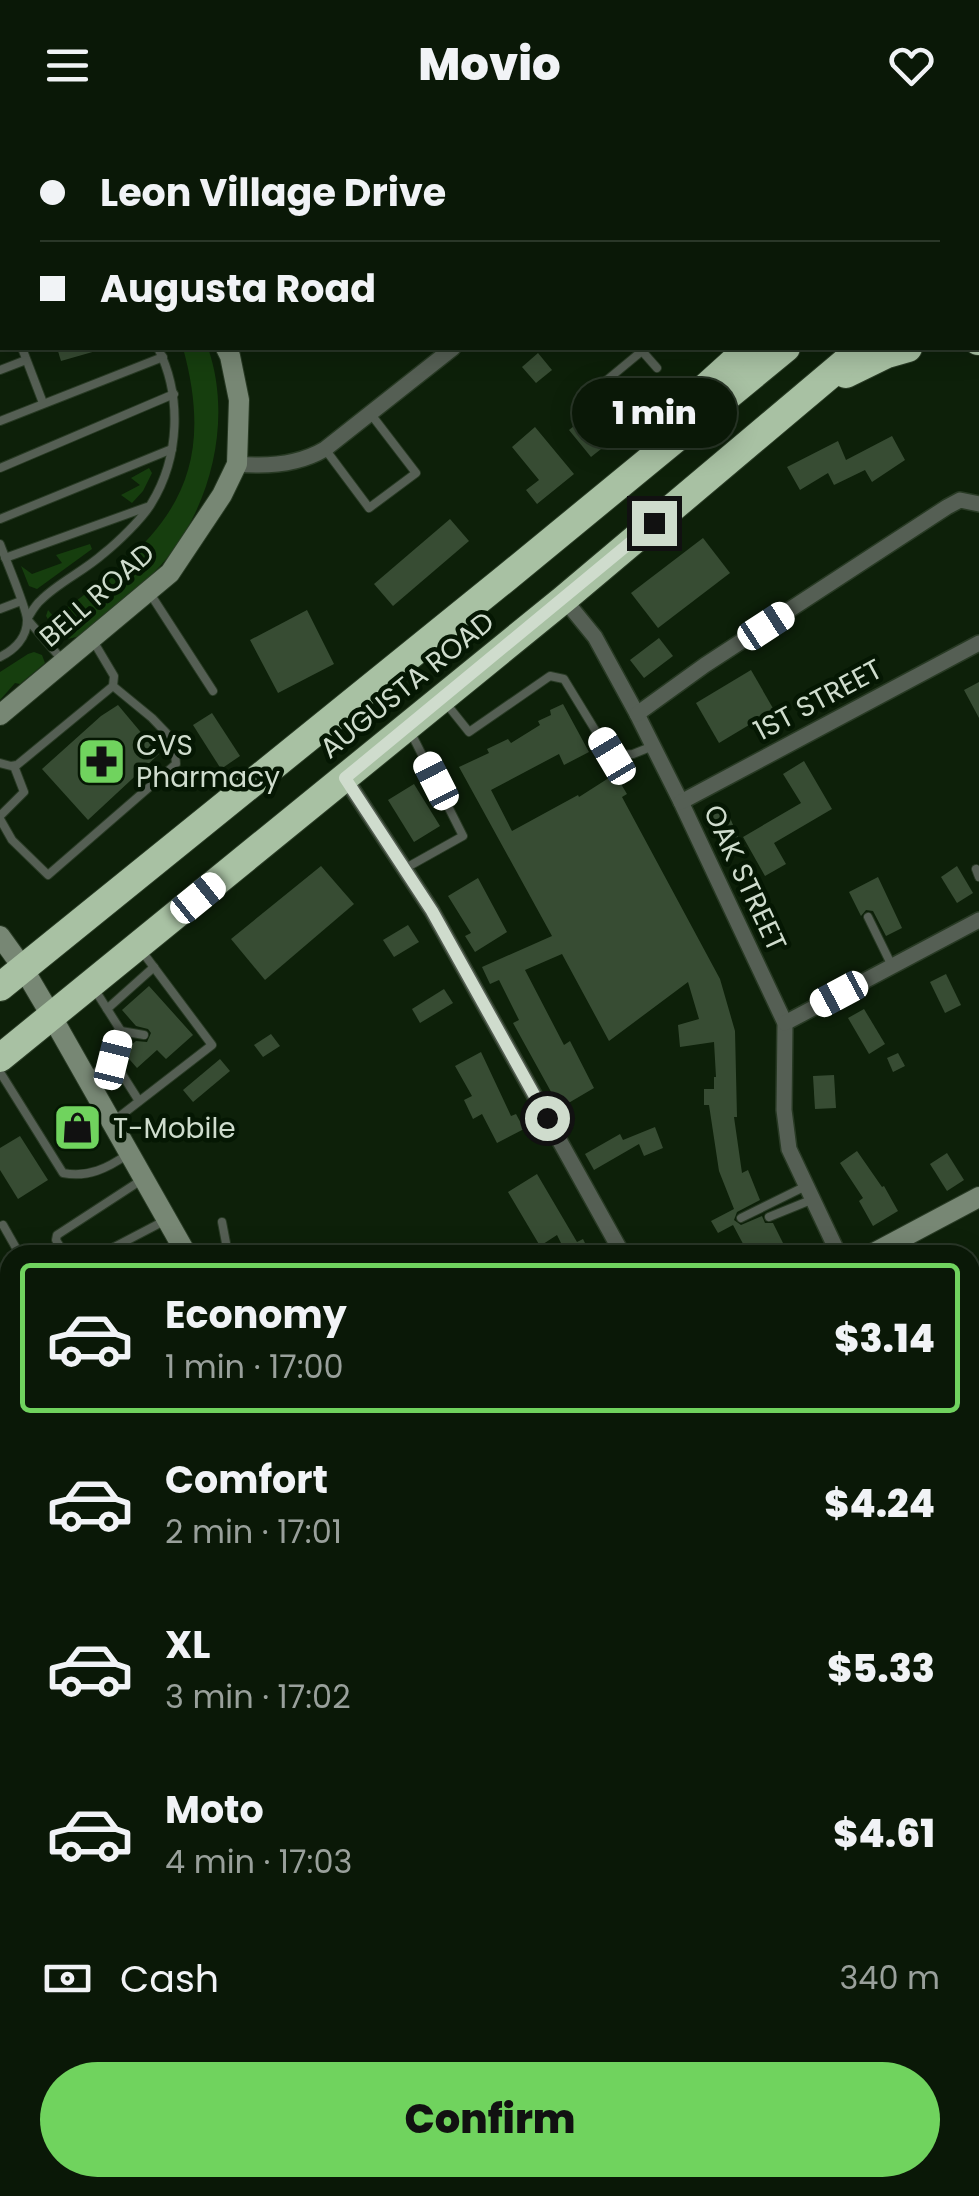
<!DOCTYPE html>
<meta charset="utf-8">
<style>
:root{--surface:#0a1807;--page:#182515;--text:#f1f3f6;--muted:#99a09b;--line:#2a3728;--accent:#70d35e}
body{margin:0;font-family:Poppins,sans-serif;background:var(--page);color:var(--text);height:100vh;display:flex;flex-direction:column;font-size:38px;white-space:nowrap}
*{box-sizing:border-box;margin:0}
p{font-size:32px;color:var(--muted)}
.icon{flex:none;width:55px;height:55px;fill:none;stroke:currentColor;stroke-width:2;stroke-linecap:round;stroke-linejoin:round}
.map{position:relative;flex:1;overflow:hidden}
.sheet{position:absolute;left:0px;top:1115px;width:980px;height:952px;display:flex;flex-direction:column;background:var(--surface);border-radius:30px 30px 0 0;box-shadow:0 5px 25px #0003,0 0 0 2px var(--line)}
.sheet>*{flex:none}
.banner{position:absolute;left:0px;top:0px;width:980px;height:220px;box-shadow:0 5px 25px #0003,0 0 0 2px var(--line);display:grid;align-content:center;height:220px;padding:0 40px;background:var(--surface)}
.end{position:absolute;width:45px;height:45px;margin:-22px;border:12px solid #cfdccd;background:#111;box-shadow:0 0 0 5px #111}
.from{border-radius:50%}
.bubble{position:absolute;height:70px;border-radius:35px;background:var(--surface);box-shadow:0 5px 25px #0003,0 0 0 2px var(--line);font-size:32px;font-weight:800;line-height:70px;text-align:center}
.car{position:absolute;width:30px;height:60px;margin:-30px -15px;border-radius:12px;box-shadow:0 0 8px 2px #0007;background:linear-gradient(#fff 24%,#345 0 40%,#fff 0 76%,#345 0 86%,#fff 0)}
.banner b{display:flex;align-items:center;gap:35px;height:95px;font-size:38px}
.banner b+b{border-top:2px solid var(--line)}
.banner i{width:25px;height:25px;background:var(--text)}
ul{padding:18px 0 0;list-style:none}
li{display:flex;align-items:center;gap:30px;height:150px;margin:0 20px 15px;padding:0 20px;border:5px solid transparent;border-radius:10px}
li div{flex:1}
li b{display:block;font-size:38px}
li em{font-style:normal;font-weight:800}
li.current{border-color:var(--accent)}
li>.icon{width:90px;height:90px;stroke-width:1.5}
.pay{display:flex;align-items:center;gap:25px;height:110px;padding:0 40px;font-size:38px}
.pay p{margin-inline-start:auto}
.button{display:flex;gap:20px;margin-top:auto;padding:20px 40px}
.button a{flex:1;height:115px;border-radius:60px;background:var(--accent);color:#111;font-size:40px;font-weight:800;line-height:115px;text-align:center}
header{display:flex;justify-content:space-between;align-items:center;height:130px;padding:0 40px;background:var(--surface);font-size:45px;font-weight:800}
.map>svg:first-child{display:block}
.green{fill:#163e0e}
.building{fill:#374c33}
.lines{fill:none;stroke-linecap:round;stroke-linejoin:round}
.lane-casing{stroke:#283a24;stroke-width:10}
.street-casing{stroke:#283a24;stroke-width:18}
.secondary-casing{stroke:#283a24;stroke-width:22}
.highway-casing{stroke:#283a24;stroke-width:30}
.lane{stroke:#555f54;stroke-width:8}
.street{stroke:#555f54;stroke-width:15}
.secondary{stroke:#778774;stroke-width:20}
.highway{stroke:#a8c1a3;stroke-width:28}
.route{stroke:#cfdccd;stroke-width:12}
.labels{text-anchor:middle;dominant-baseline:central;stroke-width:9;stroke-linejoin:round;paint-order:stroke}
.street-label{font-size:28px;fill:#cfdccd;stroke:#051703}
.poi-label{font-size:28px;fill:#cfdccd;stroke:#051703;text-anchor:start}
</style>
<header><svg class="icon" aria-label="menu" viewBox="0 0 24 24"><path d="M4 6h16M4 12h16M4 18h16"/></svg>Movio<svg class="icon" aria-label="heart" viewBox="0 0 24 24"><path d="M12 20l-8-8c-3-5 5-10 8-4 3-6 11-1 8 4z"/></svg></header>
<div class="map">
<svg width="979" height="2066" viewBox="0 0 979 2066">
<rect width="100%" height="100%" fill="#0d2009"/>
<!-- green -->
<g class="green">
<path d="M0,0H92L94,2H2V72L0,73Z"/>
<path d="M183,218H208C233,290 211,379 161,435C138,461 106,483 80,506L68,509C57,503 52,496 46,486L48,480L54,487C160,411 221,357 183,218Z"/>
<path d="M149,338L152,343L143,361L132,373L121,365L140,355L131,348Z"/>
<path d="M90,414L92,419L37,459L29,456L21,436L32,444L62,433L56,425Z"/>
<path d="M34,522L42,525L45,533L20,554L15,553L0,570V542L28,524Z"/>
</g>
<!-- building -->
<g class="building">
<path d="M57,218H96V221L61,231Z"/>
<path d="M538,223L552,240L536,253L522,237Z"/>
<path d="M618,260L640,288L591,327L569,300Z"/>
<path d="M535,297L574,344L537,374L526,360L539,350L512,317Z"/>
<path d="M892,306L905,330L872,352L865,340L834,355L828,343L800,360L787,337L838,311L846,330Z"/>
<path d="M450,389L469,411L393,476L374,454Z"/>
<path d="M703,408L730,443L658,498L631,463Z"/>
<path d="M307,480L334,534L278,563L250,510Z"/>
<path d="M659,508L673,526L644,548L630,530Z"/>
<path d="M751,540L774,580L719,613L696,573Z"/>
<path d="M979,552V588L964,560Z"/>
<path d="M563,574L589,622L564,635L559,624L491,660L512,701L578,665L579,667L615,644L627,664L622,667L720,849L735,901L737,987H734L742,1043L748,1040L760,1070L737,1082L734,1090L741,1095L762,1086L765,1093H773L789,1125H749L733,1095L718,1103L711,1091L734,1079L719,1041L709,975H704V959H714V947H716L714,912L680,917L678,895L699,889L688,852L609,911L562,824L525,840L564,915L570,911L594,958L560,978L513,893L519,890L499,850L490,854L482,837L552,806L459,637L489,623L487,619L508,609L511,613L540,595L538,591L551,585L550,580Z"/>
<path d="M118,575L159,624L88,690L42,639L101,586Z"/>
<path d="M212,583L240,626L221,639L193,595Z"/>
<path d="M804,631L832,679L774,713L786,734L765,746L743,707L801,673L783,644Z"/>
<path d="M414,654L440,696L414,712L388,670Z"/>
<path d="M726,678L738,707L721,714L710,685Z"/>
<path d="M321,736L354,774L265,850L231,809Z"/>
<path d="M957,736L973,763L957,773L941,747Z"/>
<path d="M878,747L902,798L886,806L873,781L866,780L861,786L849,762Z"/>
<path d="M478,748L507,802L475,822L465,806L471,803L448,766Z"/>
<path d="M408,795L419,812L394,827L383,810Z"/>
<path d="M946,844L961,875L945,883L930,852Z"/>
<path d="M149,856L193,905L166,929L157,920L137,938L123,922L136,911L147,912L151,903L148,899L136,896L122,880Z"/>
<path d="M444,859L453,873L420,893L412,879Z"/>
<path d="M864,879L885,914L869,924L848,888Z"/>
<path d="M271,904L280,916L263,927L254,915Z"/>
<path d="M481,922L511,986L516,984L524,999L497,1013L482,984L473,989L464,970L472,966L455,936Z"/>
<path d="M898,923L905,936L893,942L887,928Z"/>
<path d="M220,929L230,941L193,972L183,960Z"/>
<path d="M834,945L836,978L815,979L813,946Z"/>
<path d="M75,979L93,1011L80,1018L63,986Z"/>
<path d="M655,997L663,1018L644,1026L639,1014L594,1040L585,1024L620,1004L623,1010Z"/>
<path d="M20,1006L48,1050L18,1069L0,1040V1018Z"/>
<path d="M857,1021L882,1057L884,1056L898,1081L873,1096L859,1071L863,1068L840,1033Z"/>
<path d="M947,1023L964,1050L947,1061L930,1034Z"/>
<path d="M537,1044L577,1112L583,1109L591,1125H551L564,1119L557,1105L540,1116L508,1062Z"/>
</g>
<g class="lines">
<defs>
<g id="lane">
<path d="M281,0L283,2"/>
<path d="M516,0L517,2"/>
<path d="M638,0L639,2"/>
<path d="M847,0L850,2"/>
<path d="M905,0L907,2L924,0"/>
<path d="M205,2L209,0"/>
<path d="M0,96L2,95"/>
<path d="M0,144L2,143"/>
<path d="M0,158L2,165"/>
<path d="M0,191L2,190"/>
<path d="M22,218L43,273"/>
<path d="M642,221L657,238"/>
<path d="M0,240L26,230"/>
<path d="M590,264L642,221"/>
<path d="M0,291L163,227"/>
<path d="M325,319L369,378L416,343L370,283"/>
<path d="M0,338L174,264"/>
<path d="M0,389L172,319"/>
<path d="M0,414C5,428 27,479 27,490C27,508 14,520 0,527"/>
<path d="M5,428L147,377"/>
<path d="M151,465L213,561"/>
<path d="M0,479L21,471"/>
<path d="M64,532L27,489C31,483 35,475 41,470C59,452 84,441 103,424C117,413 142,389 151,374C180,327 182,266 158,218"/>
<path d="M445,572L469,602L550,546L564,549L611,626L633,624L653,616"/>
<path d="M0,633L11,636L17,635L113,556L114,546L92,509"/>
<path d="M0,686L24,662L14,636"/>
<path d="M0,689L12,710L48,745L176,634L174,611L152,588L113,556"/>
<path d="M404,739L463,706L410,601"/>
<path d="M976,739L979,747"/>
<path d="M868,787L892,836"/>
<path d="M107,879L154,837"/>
<path d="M121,901L144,905"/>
<path d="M113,930L139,971"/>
<path d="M0,942L63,1043C88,1048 108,1038 128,1024"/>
<path d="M91,946L113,930L121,901L95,860"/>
<path d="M115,990L212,915L141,820"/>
<path d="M769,1087L811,1070"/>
<path d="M741,1088L806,1056"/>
<path d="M222,1092L226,1113L223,1125"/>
<path d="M3,1095L20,1125"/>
<path d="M65,1125L56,1110L57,1105L143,1049"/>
<path d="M99,1125L166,1090"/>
<path d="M0,1235L10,1229"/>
<path d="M0,1405L10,1425"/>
<path d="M0,1458L10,1452"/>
<path d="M0,1514L10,1508"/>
<path d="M0,1567L10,1562"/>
</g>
<g id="street">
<path d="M237,334C268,337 298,335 325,319L453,218"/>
<path d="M564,469L595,507L637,584L681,672L785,893L784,980L789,1019L839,1125"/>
<path d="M637,584L705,535L947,377L960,370L979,374"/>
<path d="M345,648L432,781L623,1125"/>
<path d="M681,672L979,513"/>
<path d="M785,893L979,790"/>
<path d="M970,1361L979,1378"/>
<path d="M970,1627L979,1625"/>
<path d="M0,1665L10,1683"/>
<path d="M0,1909L10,1917"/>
<path d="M463,2058L467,2066"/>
<path d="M591,2058L593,2066"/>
<path d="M880,2058L881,2066"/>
<path d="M43,2066L46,2058"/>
</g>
<g id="secondary">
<path d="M108,0L110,2"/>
<path d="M0,585L170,443L222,365L237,334L239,270L230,226L226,218"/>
<path d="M0,806L23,838L52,887L187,1125"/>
<path d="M870,1125L979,1067"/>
</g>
<g id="highway">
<path d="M969,2L972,0"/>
<path d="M978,60L979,59"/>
<path d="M978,121L979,120"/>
<path d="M978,211H979"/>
<path d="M846,244L887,224L908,218"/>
<path d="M654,304L749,218"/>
<path d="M0,857L506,448L786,218"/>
<path d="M0,928L564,469L862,218"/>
</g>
</defs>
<!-- lane casing -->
<use href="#lane" class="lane-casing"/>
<!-- street casing -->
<use href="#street" class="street-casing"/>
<!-- secondary casing -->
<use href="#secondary" class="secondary-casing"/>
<!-- highway casing -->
<use href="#highway" class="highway-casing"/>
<!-- lane -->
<use href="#lane" class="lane"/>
<!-- street -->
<use href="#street" class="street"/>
<!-- secondary -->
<use href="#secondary" class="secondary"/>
<!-- highway -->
<use href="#highway" class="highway"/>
</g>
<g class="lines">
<!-- route -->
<path class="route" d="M547,988L432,781L345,648L654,393"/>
</g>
<!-- icons -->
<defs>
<symbol id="pharmacy-square" viewBox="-11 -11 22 22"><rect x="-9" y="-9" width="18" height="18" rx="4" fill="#70d35e" stroke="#051703"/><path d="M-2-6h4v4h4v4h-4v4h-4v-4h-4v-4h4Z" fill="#111"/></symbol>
<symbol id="shop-square" viewBox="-11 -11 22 22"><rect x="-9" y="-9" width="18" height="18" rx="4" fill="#70d35e" stroke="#051703"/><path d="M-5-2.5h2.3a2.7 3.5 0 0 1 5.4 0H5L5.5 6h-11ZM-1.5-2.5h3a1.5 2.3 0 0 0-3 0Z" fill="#111"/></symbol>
</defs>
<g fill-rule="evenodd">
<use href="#pharmacy-square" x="74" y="604" width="55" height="55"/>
<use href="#shop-square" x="50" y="970" width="55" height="55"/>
</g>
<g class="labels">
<!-- street labels -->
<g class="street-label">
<text transform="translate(97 465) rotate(-41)">BELL ROAD</text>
<text transform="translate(407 555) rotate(-39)">AUGUSTA ROAD</text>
<text transform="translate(818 570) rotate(-28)">1ST STREET</text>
<text transform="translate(745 748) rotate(65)">OAK STREET</text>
</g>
<!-- poi labels -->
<g class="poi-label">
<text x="136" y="615">CVS<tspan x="136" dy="32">Pharmacy</tspan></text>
<text x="113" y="998">T-Mobile</text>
</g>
</g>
</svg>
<i class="end from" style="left:547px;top:988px"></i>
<i class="end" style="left:654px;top:393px"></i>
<div class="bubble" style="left:572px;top:248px;width:165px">1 min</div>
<i class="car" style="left:766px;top:496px;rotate:57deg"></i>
<i class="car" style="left:612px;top:626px;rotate:329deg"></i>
<i class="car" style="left:436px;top:651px;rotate:333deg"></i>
<i class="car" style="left:198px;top:768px;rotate:51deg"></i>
<i class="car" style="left:839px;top:864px;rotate:242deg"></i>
<i class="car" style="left:113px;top:930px;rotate:14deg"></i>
<div class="banner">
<b><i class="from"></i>Leon Village Drive</b>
<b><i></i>Augusta Road</b>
</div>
<section class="sheet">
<ul>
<li class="current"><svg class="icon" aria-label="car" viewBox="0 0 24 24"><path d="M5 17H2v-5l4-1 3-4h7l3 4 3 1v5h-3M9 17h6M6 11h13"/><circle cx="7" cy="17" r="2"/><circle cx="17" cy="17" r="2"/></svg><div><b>Economy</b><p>1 min · 17:00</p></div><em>$3.14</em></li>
<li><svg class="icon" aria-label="car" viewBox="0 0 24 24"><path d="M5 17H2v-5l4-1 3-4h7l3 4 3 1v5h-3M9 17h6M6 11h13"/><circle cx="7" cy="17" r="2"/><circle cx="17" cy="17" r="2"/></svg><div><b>Comfort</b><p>2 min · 17:01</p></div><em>$4.24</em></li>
<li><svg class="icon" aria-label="car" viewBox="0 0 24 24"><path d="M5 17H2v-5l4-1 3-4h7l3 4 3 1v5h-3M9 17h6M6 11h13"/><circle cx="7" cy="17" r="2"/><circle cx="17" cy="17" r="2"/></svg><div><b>XL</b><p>3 min · 17:02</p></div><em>$5.33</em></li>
<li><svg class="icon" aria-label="car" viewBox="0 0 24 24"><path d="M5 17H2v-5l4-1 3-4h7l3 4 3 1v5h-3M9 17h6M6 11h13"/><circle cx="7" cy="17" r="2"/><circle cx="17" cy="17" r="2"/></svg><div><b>Moto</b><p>4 min · 17:03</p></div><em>$4.61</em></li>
</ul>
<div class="pay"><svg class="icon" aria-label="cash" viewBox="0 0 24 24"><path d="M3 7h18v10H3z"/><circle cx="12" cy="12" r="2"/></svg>Cash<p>340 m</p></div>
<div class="button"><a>Confirm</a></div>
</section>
</div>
